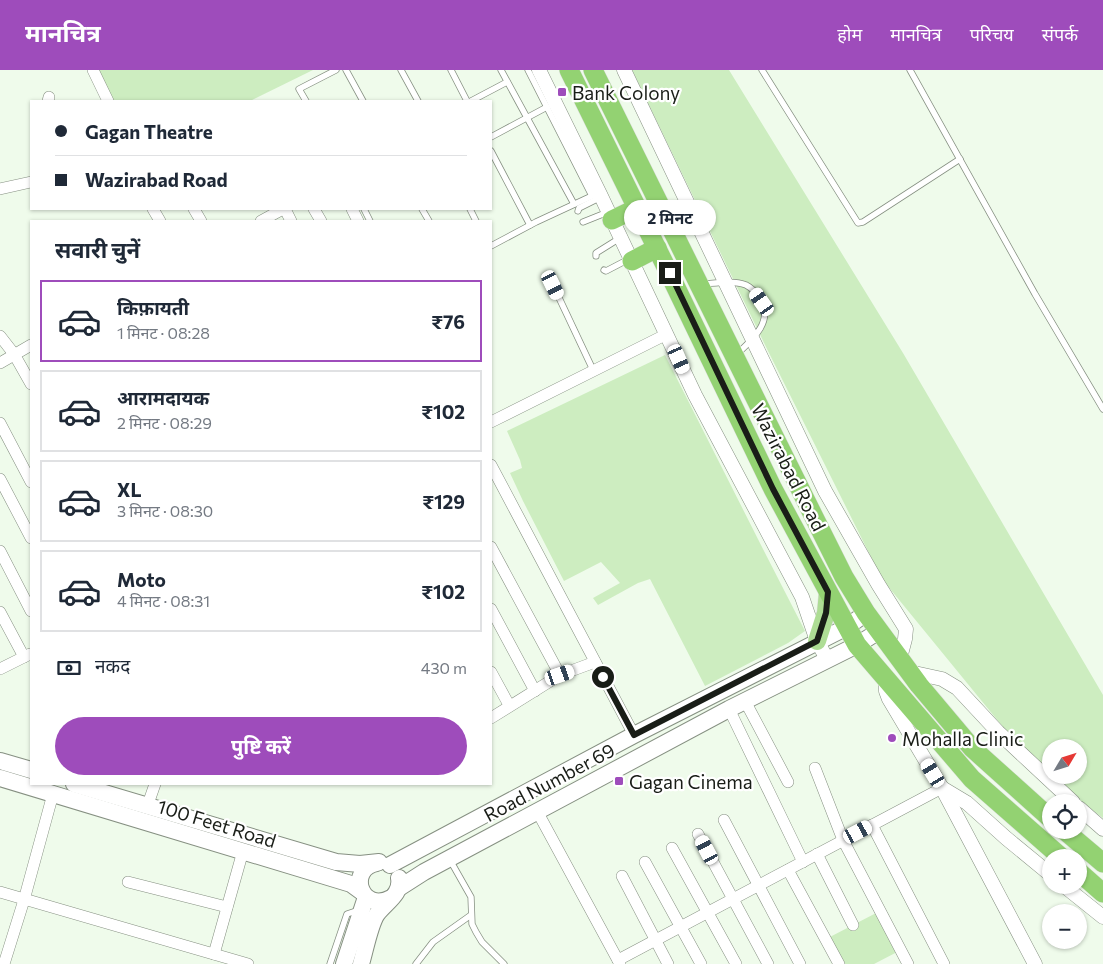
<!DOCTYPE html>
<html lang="hi">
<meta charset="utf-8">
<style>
:root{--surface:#fff;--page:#f2f2f3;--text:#1f2937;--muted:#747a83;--line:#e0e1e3;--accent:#9e4cbb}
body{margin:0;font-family:Commissioner,"Noto Sans Devanagari",sans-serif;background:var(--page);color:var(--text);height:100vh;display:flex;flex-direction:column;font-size:19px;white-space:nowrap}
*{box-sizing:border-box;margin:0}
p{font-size:16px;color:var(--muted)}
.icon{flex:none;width:28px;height:28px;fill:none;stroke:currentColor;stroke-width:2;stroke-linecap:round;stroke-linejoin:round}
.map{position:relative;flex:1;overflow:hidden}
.sheet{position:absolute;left:30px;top:150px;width:462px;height:565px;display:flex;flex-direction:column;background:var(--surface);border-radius:0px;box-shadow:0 1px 4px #0004}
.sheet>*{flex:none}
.banner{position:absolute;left:30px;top:30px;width:462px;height:110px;border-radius:0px;box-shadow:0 1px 4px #0004;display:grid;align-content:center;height:110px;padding:0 25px;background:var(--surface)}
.needle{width:32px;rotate:52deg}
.tools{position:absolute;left:1042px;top:669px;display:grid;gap:10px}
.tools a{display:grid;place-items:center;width:45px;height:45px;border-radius:50%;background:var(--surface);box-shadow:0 1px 4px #0004;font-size:25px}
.end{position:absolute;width:22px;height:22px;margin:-11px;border:6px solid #191d17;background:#fff;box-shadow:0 0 0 2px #fff}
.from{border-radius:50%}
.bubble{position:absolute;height:35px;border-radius:18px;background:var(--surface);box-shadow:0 1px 4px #0004;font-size:16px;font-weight:700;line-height:35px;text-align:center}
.car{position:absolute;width:15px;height:30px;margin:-15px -8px;border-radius:6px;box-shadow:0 0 4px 1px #0007;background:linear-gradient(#fff 24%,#345 0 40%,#fff 0 76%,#345 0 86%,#fff 0)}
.banner b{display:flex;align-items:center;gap:18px;height:48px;font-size:19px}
.banner b+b{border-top:1px solid var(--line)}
.banner i{width:12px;height:12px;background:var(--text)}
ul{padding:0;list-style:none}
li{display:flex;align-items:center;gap:15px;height:82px;margin:0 10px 8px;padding:0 15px;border:2px solid var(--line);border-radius:0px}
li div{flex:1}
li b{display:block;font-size:19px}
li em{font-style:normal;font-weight:700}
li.active{border-color:var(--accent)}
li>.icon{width:45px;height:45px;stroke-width:1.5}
h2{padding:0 25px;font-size:22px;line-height:60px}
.pay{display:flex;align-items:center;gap:12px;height:55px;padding:0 25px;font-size:19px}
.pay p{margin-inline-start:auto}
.primary-button{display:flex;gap:10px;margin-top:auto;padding:10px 25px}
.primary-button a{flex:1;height:58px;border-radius:30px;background:var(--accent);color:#fff;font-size:20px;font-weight:700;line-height:58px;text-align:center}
header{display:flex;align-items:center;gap:30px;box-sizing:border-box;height:70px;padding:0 25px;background:var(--accent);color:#fff}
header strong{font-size:24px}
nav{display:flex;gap:28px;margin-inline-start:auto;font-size:18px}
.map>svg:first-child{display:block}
.green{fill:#cdedc0}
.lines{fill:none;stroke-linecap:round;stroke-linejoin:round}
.service-casing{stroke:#869082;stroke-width:7}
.minor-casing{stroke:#869082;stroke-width:12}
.tertiary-casing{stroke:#869082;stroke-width:15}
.secondary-casing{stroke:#869082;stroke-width:18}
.primary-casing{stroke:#dfdfdf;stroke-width:19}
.trunk-casing{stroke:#dfdfdf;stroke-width:20}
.service{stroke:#fff;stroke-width:5.5}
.minor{stroke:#fff;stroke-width:11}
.tertiary{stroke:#fff;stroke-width:14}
.secondary{stroke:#fff;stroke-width:16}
.primary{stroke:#aedd95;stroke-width:18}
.trunk{stroke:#93d272;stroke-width:19}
.route{stroke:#191d17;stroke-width:6}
.poi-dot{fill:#9e4cbb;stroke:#fff;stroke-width:2}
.labels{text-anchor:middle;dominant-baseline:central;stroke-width:4.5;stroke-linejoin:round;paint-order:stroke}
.poi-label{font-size:19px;fill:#191d17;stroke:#fff;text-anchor:start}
.street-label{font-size:19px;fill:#191d17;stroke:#fff}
</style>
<header>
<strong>मानचित्र</strong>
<nav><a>होम</a><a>मानचित्र</a><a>परिचय</a><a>संपर्क</a></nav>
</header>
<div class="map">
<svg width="1103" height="894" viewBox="0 0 1103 894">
<rect width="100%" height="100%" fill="#effbeb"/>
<!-- green -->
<g class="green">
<path d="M99,0H313L250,31H110Z"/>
<path d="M632,0H729L903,283L1103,625V748L1083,733L1054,705H1079V678H1051V703L1003,657L882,509L767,279Z"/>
<path d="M665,285L764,481L805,561L788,573L705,616L650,509L638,513L598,535L593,528L620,513L601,492L564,511L523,431L510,403L522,398L520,390L507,361Z"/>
<path d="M880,841L901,880L874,894H839L826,869Z"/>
</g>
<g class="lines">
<defs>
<g id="service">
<path d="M346,0L363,31"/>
<path d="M401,0L418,31"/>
<path d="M451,0L467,31"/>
<path d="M501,0L574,134"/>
<path d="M762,0L858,153L863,152L960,89"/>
<path d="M910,0L1035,224L1103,339"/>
<path d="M306,31L299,19L336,0"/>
<path d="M471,31L507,12"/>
<path d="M491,67L547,37"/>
<path d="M491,81L530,155"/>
<path d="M364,139L370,151"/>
<path d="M422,139L429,151"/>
<path d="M470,139L476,151"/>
<path d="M578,141L579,138L601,127"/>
<path d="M583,152L608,142"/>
<path d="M491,176L536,152L592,126L528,0"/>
<path d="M596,186V183L620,168"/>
<path d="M604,200L606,201L629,189"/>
<path d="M703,214C716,213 734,210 746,215C752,218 757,224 760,229C775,251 751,271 736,285"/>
<path d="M553,215L594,302"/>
<path d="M450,790L471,827L472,854L476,862L482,872L504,894"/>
<path d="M330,894L347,844L359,840"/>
<path d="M416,894L433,872L471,845"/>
</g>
<g id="minor">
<path d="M93,0L108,31"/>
<path d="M48,31L49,27"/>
<path d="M0,119L31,112"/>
<path d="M153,139L160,151"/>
<path d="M194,139L201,151"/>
<path d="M285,139L291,151"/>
<path d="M314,139L321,151"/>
<path d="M352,139L358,151"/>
<path d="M261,151L283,139"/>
<path d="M0,266L14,284L31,314"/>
<path d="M0,293L31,275"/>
<path d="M491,352L667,264"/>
<path d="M0,353L31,412"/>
<path d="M491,395L634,665"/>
<path d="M0,409L31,468"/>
<path d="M491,477L560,605"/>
<path d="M0,481L31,541"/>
<path d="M491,539L535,621"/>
<path d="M0,542L24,587"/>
<path d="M0,599L30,584"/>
<path d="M491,602L509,635"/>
<path d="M745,631L788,712"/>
<path d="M729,639L803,792"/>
<path d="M491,648L560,605L595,592"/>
<path d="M815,698L843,770L908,894"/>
<path d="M147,737L155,714"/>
<path d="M537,741L620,894"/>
<path d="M724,750L800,894"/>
<path d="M872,755L944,894"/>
<path d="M698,764L768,894"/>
<path d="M672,778L736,894"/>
<path d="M817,784L853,855"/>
<path d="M645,792L701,894"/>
<path d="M788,800L839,894"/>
<path d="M622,806L668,894"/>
<path d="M128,812L227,837"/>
<path d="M0,822L248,894"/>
<path d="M214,884L243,781"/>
<path d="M618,890L942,718"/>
<path d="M4,894L24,830L53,724"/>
</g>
<g id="tertiary">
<path d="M539,0L600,124L695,325L802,527L817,571L827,589"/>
<path d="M624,0L825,421L878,514L906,559L905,569L900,588"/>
<path d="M910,602L942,609L957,618L998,662L1073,732"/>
<path d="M885,607L886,621L889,629L942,718L1035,894"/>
<path d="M942,718L967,733L1006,768L1051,805"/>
<path d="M1079,738L1103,759"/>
<path d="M1063,815L1103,847"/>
</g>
<g id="secondary">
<path d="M0,691L31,700"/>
<path d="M0,708L351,814L362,822"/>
<path d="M74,714L336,792L360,794L379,792"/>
<path d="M377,793C346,799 361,844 391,828"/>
<path d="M390,795L634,665L847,557L866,543"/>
<path d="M399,818L424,802L729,639L857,575L879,561"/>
<path d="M344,894L366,827"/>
<path d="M361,894C365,881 370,854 377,844C386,832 402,824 399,808"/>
</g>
<path id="primary" d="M817,571L826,543L828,522"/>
<g id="trunk">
<path d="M569,0L669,203L773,419L857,575L972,709L1062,788"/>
<path d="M593,0L811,441L844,507L866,543L919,615L972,678L1051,749"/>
<path d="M612,150L637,138"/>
<path d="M632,191L657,178"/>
<path d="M1064,760L1103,793"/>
<path d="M1079,802L1103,823"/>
</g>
</defs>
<!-- service casing -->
<use href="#service" class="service-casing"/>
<!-- minor casing -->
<use href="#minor" class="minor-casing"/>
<!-- tertiary casing -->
<use href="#tertiary" class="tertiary-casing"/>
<!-- secondary casing -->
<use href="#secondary" class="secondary-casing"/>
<!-- primary casing -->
<use href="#primary" class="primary-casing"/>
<!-- trunk casing -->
<use href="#trunk" class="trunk-casing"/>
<!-- service -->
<use href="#service" class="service"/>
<!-- minor -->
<use href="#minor" class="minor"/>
<!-- tertiary -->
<use href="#tertiary" class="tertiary"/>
<!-- secondary -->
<use href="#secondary" class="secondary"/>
<!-- primary -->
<use href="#primary" class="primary"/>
<!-- trunk -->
<use href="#trunk" class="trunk"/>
</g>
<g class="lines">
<!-- route -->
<path class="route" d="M603,607L634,665L817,571L826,543L828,522L773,419L670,203"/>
</g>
<!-- markers -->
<g class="poi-dot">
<rect x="557" y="17" width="10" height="10" rx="2.5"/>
<circle cx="892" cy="668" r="5"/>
<rect x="614" y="706" width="10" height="10" rx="2.5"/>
</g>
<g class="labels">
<!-- poi labels -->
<g class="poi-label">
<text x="572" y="22">Bank Colony</text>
<text x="902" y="668">Mohalla Clinic</text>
<text x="629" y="711">Gagan Cinema</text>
</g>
<!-- street labels -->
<g class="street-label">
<text transform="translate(789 397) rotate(63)">Wazirabad Road</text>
<text transform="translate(549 712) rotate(-28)">Road Number 69</text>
<text transform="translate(217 753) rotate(17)">100 Feet Road</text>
</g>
</g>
</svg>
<div class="tools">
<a><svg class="needle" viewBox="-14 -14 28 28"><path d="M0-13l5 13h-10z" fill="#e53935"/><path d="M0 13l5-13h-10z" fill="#747a83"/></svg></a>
<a><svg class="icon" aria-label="locate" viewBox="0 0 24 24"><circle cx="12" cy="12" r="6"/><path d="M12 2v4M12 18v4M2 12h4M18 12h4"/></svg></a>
<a>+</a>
<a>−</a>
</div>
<i class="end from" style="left:603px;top:607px"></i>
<i class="end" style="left:670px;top:203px"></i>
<div class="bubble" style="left:624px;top:130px;width:92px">2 मिनट</div>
<i class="car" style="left:553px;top:215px;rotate:154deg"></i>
<i class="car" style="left:762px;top:232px;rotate:325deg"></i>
<i class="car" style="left:679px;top:289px;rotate:156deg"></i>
<i class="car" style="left:560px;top:605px;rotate:71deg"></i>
<i class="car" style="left:933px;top:703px;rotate:329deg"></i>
<i class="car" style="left:858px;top:762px;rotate:62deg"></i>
<i class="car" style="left:707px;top:780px;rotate:332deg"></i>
<div class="banner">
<b><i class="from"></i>Gagan Theatre</b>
<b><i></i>Wazirabad Road</b>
</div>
<section class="sheet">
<h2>सवारी चुनें</h2>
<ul>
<li class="active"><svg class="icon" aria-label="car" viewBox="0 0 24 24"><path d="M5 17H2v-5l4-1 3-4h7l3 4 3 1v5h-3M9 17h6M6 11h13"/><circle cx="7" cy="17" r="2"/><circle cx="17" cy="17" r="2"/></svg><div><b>किफ़ायती</b><p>1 मिनट · 08:28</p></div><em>₹76</em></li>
<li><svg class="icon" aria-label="car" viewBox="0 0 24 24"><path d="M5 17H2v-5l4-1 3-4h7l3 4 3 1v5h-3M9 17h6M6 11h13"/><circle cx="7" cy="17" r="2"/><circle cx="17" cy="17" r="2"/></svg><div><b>आरामदायक</b><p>2 मिनट · 08:29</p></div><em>₹102</em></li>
<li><svg class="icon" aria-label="car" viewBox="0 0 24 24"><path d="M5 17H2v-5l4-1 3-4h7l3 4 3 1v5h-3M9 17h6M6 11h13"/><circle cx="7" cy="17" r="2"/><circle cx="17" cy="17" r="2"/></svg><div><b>XL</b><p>3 मिनट · 08:30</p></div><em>₹129</em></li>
<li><svg class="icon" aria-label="car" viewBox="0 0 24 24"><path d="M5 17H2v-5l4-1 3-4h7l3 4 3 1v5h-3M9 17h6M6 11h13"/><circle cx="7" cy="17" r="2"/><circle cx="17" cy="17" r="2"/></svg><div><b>Moto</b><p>4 मिनट · 08:31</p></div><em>₹102</em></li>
</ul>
<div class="pay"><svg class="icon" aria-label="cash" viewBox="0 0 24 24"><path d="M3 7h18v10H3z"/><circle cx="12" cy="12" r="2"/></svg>नकद<p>430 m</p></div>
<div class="primary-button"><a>पुष्टि करें</a></div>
</section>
</div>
